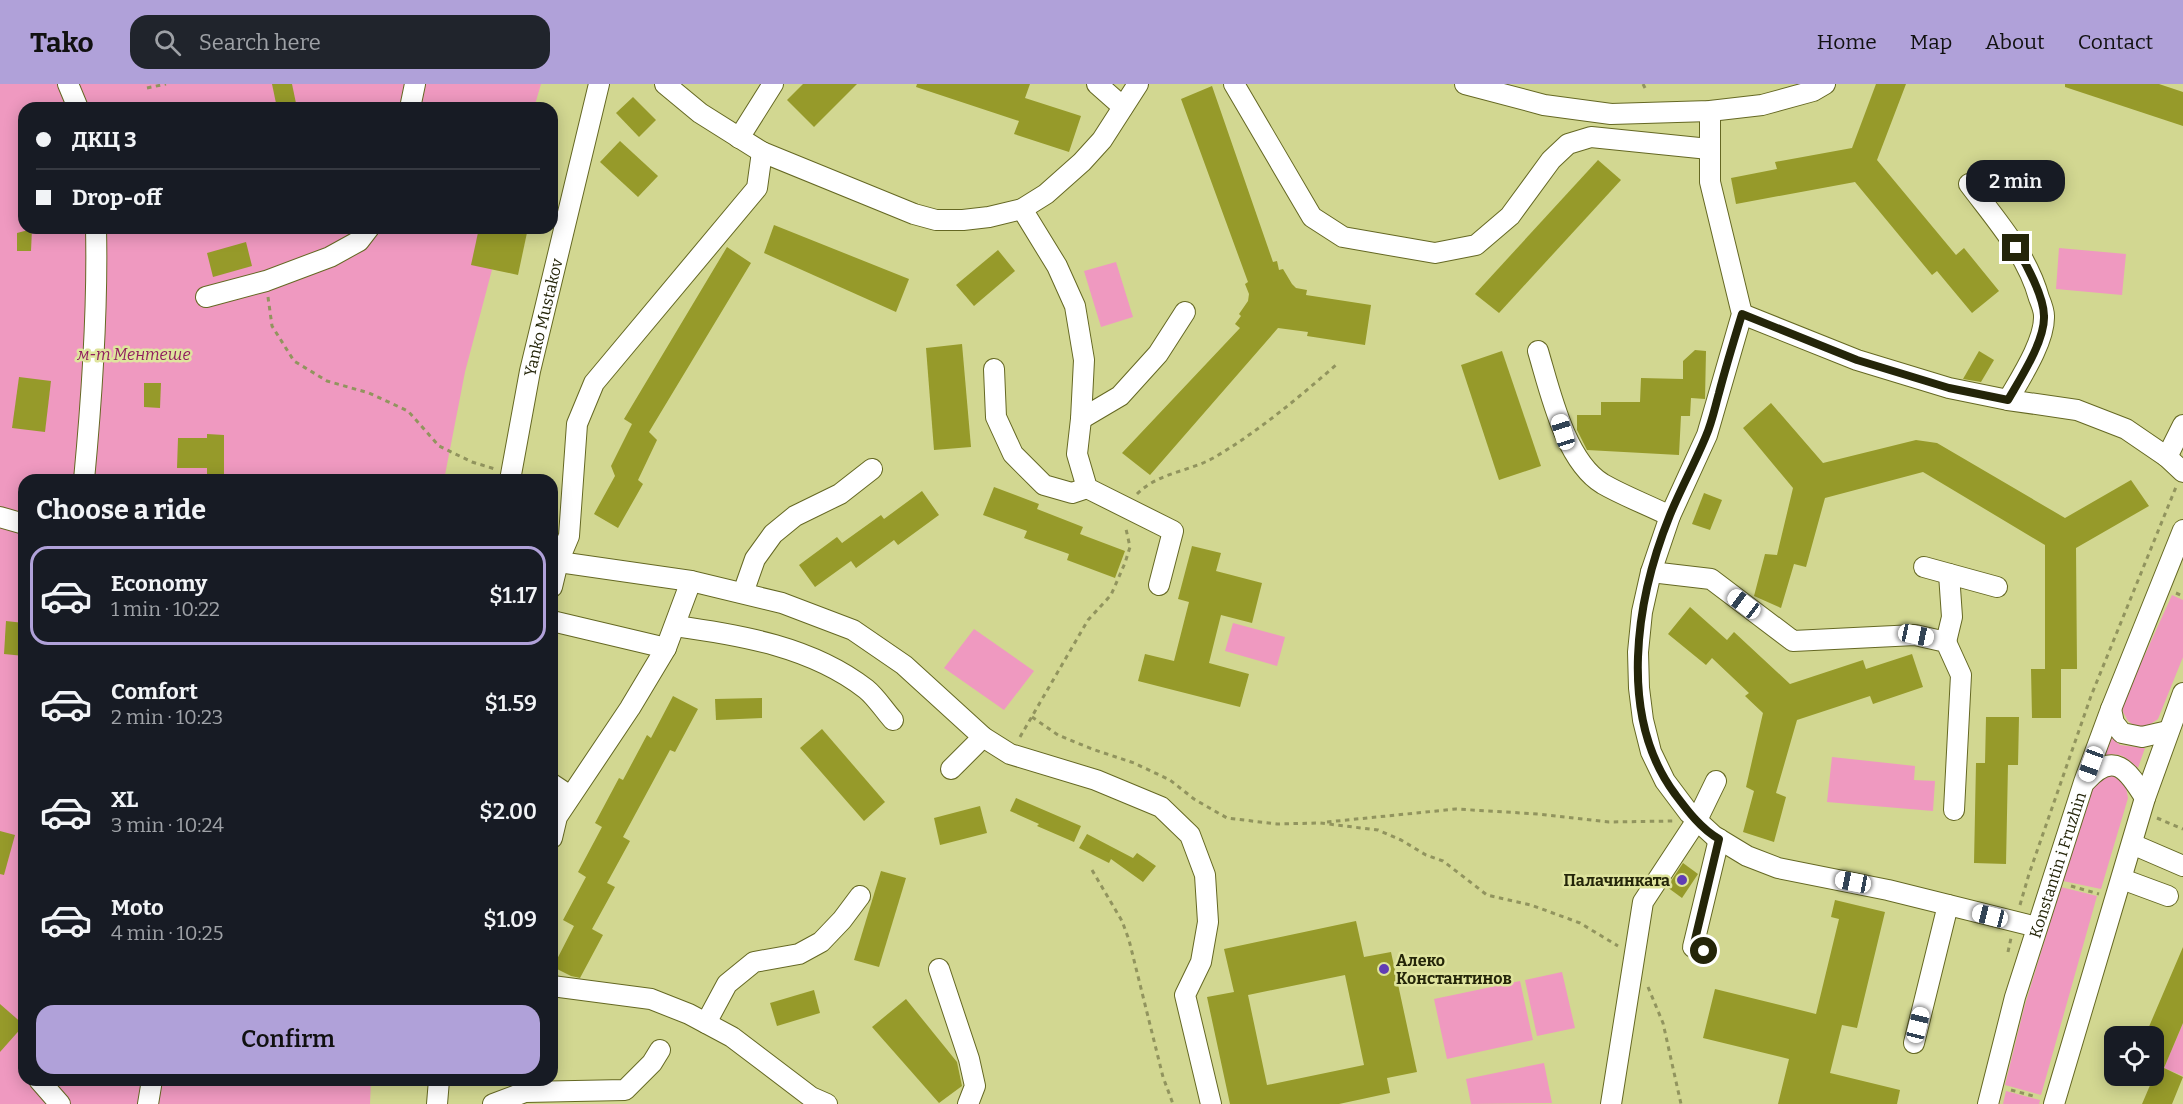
<!DOCTYPE html>
<meta charset="utf-8">
<style>
:root{--surface:#171b24;--page:#20242c;--text:#f1f3f6;--muted:#9ea1a6;--line:#363941;--accent:#b0a1d9}
body{margin:0;font-family:Bitter,serif;background:var(--page);color:var(--text);height:100vh;display:flex;flex-direction:column;font-size:22px;white-space:nowrap}
*{box-sizing:border-box;margin:0}
p{font-size:20px;color:var(--muted)}
.icon{flex:none;width:33px;height:33px;fill:none;stroke:currentColor;stroke-width:2;stroke-linecap:round;stroke-linejoin:round}
.map{position:relative;flex:1;overflow:hidden}
.details{position:absolute;left:18px;top:390px;width:540px;height:612px;display:flex;flex-direction:column;background:var(--surface);border-radius:18px;box-shadow:0 3px 15px #0003}
.details>*{flex:none}
.hud{position:absolute;left:18px;top:18px;width:540px;height:132px;border-radius:18px;box-shadow:0 3px 15px #0003;display:grid;align-content:center;height:132px;padding:0 18px;background:var(--surface)}
.buttons{position:absolute;left:2104px;top:942px;display:grid;gap:12px}
.buttons a{display:grid;place-items:center;width:60px;height:60px;border-radius:12px;background:var(--surface);box-shadow:0 3px 15px #0003;font-size:30px}
.end{position:absolute;width:27px;height:27px;margin:-14px;border:8px solid #242509;background:#fff;box-shadow:0 0 0 3px #fff}
.from{border-radius:50%}
.bubble{position:absolute;height:42px;border-radius:18px;background:var(--surface);box-shadow:0 3px 15px #0003;font-size:20px;font-weight:600;line-height:42px;text-align:center}
.car{position:absolute;width:18px;height:36px;margin:-18px -9px;border-radius:8px;box-shadow:0 0 4px 2px #0007;background:linear-gradient(#fff 24%,#345 0 40%,#fff 0 76%,#345 0 86%,#fff 0)}
.hud b{display:flex;align-items:center;gap:21px;height:57px;font-size:22px}
.hud b+b{border-top:2px solid var(--line)}
.hud i{width:15px;height:15px;background:var(--text)}
ul{padding:0;list-style:none}
li{display:flex;align-items:center;gap:18px;height:99px;margin:0 12px 9px;padding:0 6px;border:3px solid transparent;border-radius:18px}
li div{flex:1}
li b{display:block;font-size:22px}
li em{font-style:normal;font-weight:600}
li.current{border-color:var(--accent)}
li>.icon{width:54px;height:54px;stroke-width:1.5}
h2{padding:0 18px;font-size:27px;line-height:72px}
.button{display:flex;gap:12px;margin-top:auto;padding:12px 18px}
.button a{flex:1;height:69px;border-radius:18px;background:var(--accent);color:#111;font-size:24px;font-weight:600;line-height:69px;text-align:center}
header{display:flex;align-items:center;gap:36px;box-sizing:border-box;height:84px;padding:0 30px;background:var(--accent);color:#111}
header strong{font-size:28px}
nav{display:flex;gap:33px;margin-inline-start:auto;font-size:21px}
.search{width:420px;height:54px;background:var(--page);display:flex;align-items:center;gap:15px;box-sizing:border-box;padding:0 21px;border-radius:18px;color:var(--muted);font-size:22px}
.map>svg:first-child{display:block}
.green{fill:#ef99c0}
.building{fill:#969a2a;fill-rule:evenodd}
.lines{fill:none;stroke-linecap:round;stroke-linejoin:round}
.minor-casing{stroke:#656823;stroke-width:22}
.path{stroke:#91945e;stroke-width:3;stroke-dasharray:4.5 4.5;stroke-linecap:butt}
.minor{stroke:#fff;stroke-width:20}
.route{stroke:#242509;stroke-width:8}
.poi-dot{fill:#613db5;stroke:#dfe49e;stroke-width:2}
.labels{text-anchor:middle;dominant-baseline:central;stroke-width:5;stroke-linejoin:round;paint-order:stroke}
.street-label{font-size:16px;fill:#242509;stroke:#dfe49e}
.park-label{font-size:16px;font-style:italic;fill:#901e5e;stroke:#dfe49e}
.poi-label{font-size:16px;font-weight:bold;fill:#242509;stroke:#dfe49e;text-anchor:end}
</style>
<header>
<strong>Tako</strong>
<div class="search"><svg class="icon" aria-label="search" viewBox="0 0 24 24"><circle cx="10" cy="10" r="6"/><path d="M15 15l6 6"/></svg>Search here</div>
<nav><a>Home</a><a>Map</a><a>About</a><a>Contact</a></nav>
</header>
<div class="map">
<svg width="2183" height="1020" viewBox="0 0 2183 1020">
<rect width="100%" height="100%" fill="#d2d791"/>
<!-- green -->
<g class="green">
<path d="M0,0H541L534,24H24V144H503L465,288L444,396H24V996H371L370,1020H0Z"/>
<path d="M2059,164L2126,170L2122,211L2056,205Z"/>
<path d="M1116,178L1133,233L1101,243L1084,187Z"/>
<path d="M2172,511L2183,516V573L2158,635L2145,644L2136,643L2128,637L2123,628L2122,621Z"/>
<path d="M1233,539L1285,553L1277,582L1225,567Z"/>
<path d="M974,545L1034,587L1004,626L944,584Z"/>
<path d="M2109,651L2120,661L2145,664L2138,684C2124,672 2121,668 2102,672Z"/>
<path d="M1832,673L1915,682L1914,696L1935,697L1933,727L1827,718Z"/>
<path d="M2110,691L2122,695L2126,703L2128,714L2101,805L2063,797L2092,703L2100,695Z"/>
<path d="M2061,803L2097,812L2041,1011L2005,1001L2024,924Z"/>
<path d="M1562,888L1575,944L1537,952L1525,896Z"/>
<path d="M1520,897L1533,956L1447,975L1434,915Z"/>
<path d="M2183,939V992L2164,984Z"/>
<path d="M1544,979L1552,1019L1471,1020L1466,995Z"/>
<path d="M2006,1007L2040,1016L2039,1020H2003Z"/>
</g>
<!-- building -->
<g class="building">
<path d="M272,0H292L297,24H277Z"/>
<path d="M803,0H857L814,43L787,16Z"/>
<path d="M917,0H1030L1025,14L1081,32L1069,68L1014,50L1019,37L916,3Z"/>
<path d="M1876,0H1906L1877,76L1956,171L1964,164L1999,207L1972,229L1937,187L1932,191L1855,98L1736,120L1731,94L1777,85L1775,78L1852,64Z"/>
<path d="M2065,0H2159L2183,8V42L2065,3Z"/>
<path d="M1212,2L1273,178L1277,177L1279,186L1283,185L1292,200L1296,204L1307,206L1306,211L1371,221L1365,261L1307,252L1308,248L1278,244L1150,391L1122,369L1240,244L1235,240L1241,232L1239,230L1248,217L1249,210L1245,200L1248,198L1181,15Z"/>
<path d="M633,13L656,36L639,53L616,29Z"/>
<path d="M620,57L658,92L638,113L600,78Z"/>
<path d="M1598,76L1621,96L1499,229L1475,210Z"/>
<path d="M774,141L909,195L896,228L764,169Z"/>
<path d="M479,144H528L518,191L471,181Z"/>
<path d="M32,145L31,167H17V149Z"/>
<path d="M246,158L252,182L213,193L207,169Z"/>
<path d="M727,163L751,179L649,348L657,356L638,396L643,400L618,444L594,430L615,392L611,382L632,340L624,335Z"/>
<path d="M998,166L1015,187L974,222L956,201Z"/>
<path d="M962,260L971,363L934,366L926,264Z"/>
<path d="M1695,266L1706,267L1705,315L1691,314L1690,332H1681L1679,371L1587,366L1577,346V331H1601V318H1640L1641,294L1683,295V277Z"/>
<path d="M1502,267L1541,382L1499,396L1461,281Z"/>
<path d="M1979,267L1994,276L1981,298L1963,295Z"/>
<path d="M19,293L51,297L45,348L12,344Z"/>
<path d="M144,299H161L160,324L144,323Z"/>
<path d="M1771,319L1823,379L1916,356L1937,359L2065,434L2131,396L2149,422L2076,464L2077,585H2061V634H2032L2031,585H2045V461L1923,388L1825,414L1806,483L1794,480L1781,524L1754,512L1765,470L1777,471L1793,404L1743,344Z"/>
<path d="M207,350L224,351V396H207V384H177L178,354H207Z"/>
<path d="M994,403L1039,420L1037,425L1083,443L1080,450L1125,467L1115,494L1067,476L1069,470L1024,454L1027,447L983,431Z"/>
<path d="M922,407L939,431L898,461L894,456L856,484L851,477L815,503L799,481L837,453L842,459L881,431L884,435Z"/>
<path d="M1704,409L1722,416L1710,446L1692,440Z"/>
<path d="M1192,462L1221,469L1216,487L1262,499L1252,539L1221,531L1209,579L1249,590L1240,623L1138,597L1145,570L1174,577L1189,518L1178,515Z"/>
<path d="M1690,523L1727,556L1734,548L1790,600L1863,576L1866,585L1912,570L1923,603L1873,620L1870,612L1797,636L1776,709L1786,713L1774,758L1743,748L1754,707L1746,703L1763,629L1745,612L1749,609L1712,574L1706,581L1668,550Z"/>
<path d="M6,537L24,539V572L4,570Z"/>
<path d="M673,612L698,625L675,668L670,666L623,753L630,757L607,799L615,803L592,845L603,851L580,894L571,892L553,883L574,842L563,836L586,793L578,788L602,743L595,739L619,694L623,696L647,651L651,654Z"/>
<path d="M762,614V634L716,636L715,615Z"/>
<path d="M1986,633H2019L2018,681H2008L2006,780L1974,779L1976,679H1985Z"/>
<path d="M822,645L885,718L864,737L800,664Z"/>
<path d="M1016,714L1081,742L1074,758L1037,742L1039,740L1010,727Z"/>
<path d="M980,722L987,749L940,761L934,734Z"/>
<path d="M0,747L15,751L4,791L0,790Z"/>
<path d="M1087,750L1133,774L1137,769L1156,782L1143,798L1111,775L1109,779L1079,764Z"/>
<path d="M1683,779L1698,790L1682,814L1667,803Z"/>
<path d="M881,787L906,794L879,883L854,876Z"/>
<path d="M1835,816L1885,828L1857,944L1842,941L1830,989L1900,1006L1897,1020H1778L1789,975L1703,954L1715,905L1816,930L1839,835L1831,833Z"/>
<path d="M1356,837L1364,873L1391,868L1417,988L1387,994L1390,1009L1339,1020H1230L1207,913L1234,908L1224,865ZM1345,891L1364,981L1267,1001L1248,911Z"/>
<path d="M2183,863V939L2164,984L2183,993L2172,1020H2142L2154,992V952H2145Z"/>
<path d="M814,906L820,929L777,942L770,919Z"/>
<path d="M906,915L957,978L962,1002L939,1019L872,943Z"/>
<path d="M0,920L24,941L0,968Z"/>
</g>
<g class="lines">
<defs>
<g id="minor">
<path d="M68,0L78,24"/>
<path d="M665,0L700,29L762,68L914,130L936,136H963L989,133L1022,125L1046,110L1082,78L1102,56L1138,0"/>
<path d="M1097,0L1123,23"/>
<path d="M1234,0L1312,133L1343,153L1435,169L1476,161L1510,132L1551,76L1568,60L1591,53L1709,65"/>
<path d="M1465,0L1544,21L1611,30L1710,27L1762,21L1813,7L1825,0"/>
<path d="M410,24L415,0"/>
<path d="M1710,27V98L1742,230L1707,351L1670,432L1651,488L1642,528L1638,568L1639,604L1643,636L1651,668L1665,697L1689,729L1714,752L1747,772L1778,784L1888,806L2037,843"/>
<path d="M739,54L773,0"/>
<path d="M1969,100C1996,136 2027,170 2039,214C2041,219 2044,226 2044,232C2045,257 2020,295 2008,316"/>
<path d="M1022,125L1057,182L1075,222L1084,276L1081,335L1077,370L1087,404L1173,447L1159,501"/>
<path d="M206,213L266,197L330,173L359,157L369,144"/>
<path d="M1742,230L1857,276L1949,304L2008,316L2077,326L2126,345L2167,373L2183,388"/>
<path d="M1538,267C1550,307 1565,377 1603,400C1624,412 1648,421 1670,432"/>
<path d="M994,285L996,333L1013,370L1044,401L1072,409L1087,404"/>
<path d="M1081,335L1120,312L1158,270L1185,228"/>
<path d="M2167,373L2183,341"/>
<path d="M84,396C92,312 98,228 96,144"/>
<path id="s1" d="M510,396L530,287L599,0"/>
<path d="M0,433L24,440"/>
<path d="M552,477L691,497L782,519L853,546L904,581L983,653L1010,670L1096,696L1161,723L1190,751L1205,791L1208,838L1201,878L1185,911L1211,1020"/>
<path d="M1924,483L1997,503"/>
<path d="M1651,488L1711,495L1793,557L1915,551L1946,558L1961,591L1954,726"/>
<path d="M552,503L558,478L569,452L577,340L594,299L757,104L762,68"/>
<path d="M743,509L755,475L773,450L795,432L840,410L872,385"/>
<path d="M552,537L666,564"/>
<path d="M675,542C741,551 812,563 866,605C876,613 884,626 893,636"/>
<path d="M1946,558L1952,533L1949,490"/>
<path d="M2111,625L2114,639L2122,649L2142,653L2168,647"/>
<path d="M951,685L983,653"/>
<path d="M2086,697C2114,666 2128,686 2145,714"/>
<path d="M552,700L570,712"/>
<path d="M552,754L557,733L630,624L666,564L691,497"/>
<path d="M2132,760L2183,782"/>
<path d="M2122,795L2168,812"/>
<path d="M1705,866L1693,863L1719,755"/>
<path d="M939,885L969,975L975,1002L968,1020"/>
<path d="M552,902L651,915L689,930L732,953L811,1013L827,1020"/>
<path d="M706,939L727,900L754,878L799,870L821,858L842,836L860,812"/>
<path d="M1914,959L1948,821"/>
<path d="M39,996L60,1020"/>
<path d="M148,1020L152,996"/>
<path d="M437,1020L439,996"/>
<path d="M493,1020L525,1008L625,1006L652,979L660,966"/>
<path d="M1611,1020L1643,818L1697,736L1716,697"/>
<path id="s2" d="M1988,1020L2015,913L2084,698L2111,625L2183,446"/>
<path d="M2054,1020L2145,714L2183,609"/>
</g>
</defs>
<!-- minor casing -->
<use href="#minor" class="minor-casing"/>
<!-- path -->
<g class="path">
<path d="M1643,0L1646,6"/>
<path d="M147,4L166,0"/>
<path d="M268,213L272,242L294,277L327,297L369,309L408,327L439,362L472,378L495,385"/>
<path d="M1137,410C1159,388 1189,388 1215,373C1259,347 1298,314 1336,281"/>
<path d="M2176,509L2183,512"/>
<path d="M1032,633L1058,651L1092,665L1134,679L1170,696L1194,715L1227,734L1277,740L1320,739L1378,746L1401,756L1426,771L1443,777L1487,811L1531,821L1580,839L1618,862"/>
<path d="M1020,653L1088,536L1111,511L1125,479L1130,463L1126,445"/>
<path d="M2157,734L2183,745"/>
<path d="M1327,738L1456,725L1538,730L1609,738L1673,737"/>
<path d="M1092,786L1122,837L1129,856L1163,993L1173,1020"/>
<path d="M2071,802L2099,810"/>
<path d="M2020,821L2029,790L2091,612L2176,403"/>
<path d="M2008,868L2011,854"/>
<path d="M1648,903L1663,939L1681,1020"/>
<path d="M2011,1006L2037,1013"/>
</g>
<!-- minor -->
<use href="#minor" class="minor"/>
</g>
<g class="lines">
<!-- route -->
<path class="route" d="M1704,867L1693,864L1719,755C1701,745 1687,726 1675,710C1617,632 1636,515 1670,431C1681,404 1695,379 1706,352C1712,338 1715,323 1719,309C1726,282 1734,256 1742,230L1857,276L1949,304L2008,316C2020,295 2045,257 2044,232C2044,213 2026,179 2016,164"/>
</g>
<!-- markers -->
<g class="poi-dot">
<circle cx="1682" cy="796" r="6"/>
<circle cx="1384" cy="885" r="6"/>
</g>
<g class="labels">
<!-- street labels -->
<g class="street-label">
<text stroke="none"><textPath href="#s1" startOffset="166">Yanko Mustakov</textPath></text>
<text stroke="none"><textPath href="#s2" startOffset="249">Konstantin i Fruzhin</textPath></text>
</g>
<!-- park labels -->
<g class="park-label">
<text x="134" y="270">м-т Ментeше</text>
</g>
<!-- poi labels -->
<g class="poi-label">
<text x="1670" y="796">Палачинката</text>
<text x="1396" y="876" text-anchor="start">Алеко<tspan x="1396" dy="18">Константинов</tspan></text>
</g>
</g>
</svg>
<div class="buttons">
<a><svg class="icon" aria-label="locate" viewBox="0 0 24 24"><circle cx="12" cy="12" r="6"/><path d="M12 2v4M12 18v4M2 12h4M18 12h4"/></svg></a>
</div>
<i class="end from" style="left:1704px;top:867px"></i>
<i class="end" style="left:2016px;top:164px"></i>
<div class="bubble" style="left:1966px;top:76px;width:99px">2 min</div>
<i class="car" style="left:1563px;top:348px;rotate:343deg"></i>
<i class="car" style="left:1744px;top:520px;rotate:307deg"></i>
<i class="car" style="left:1916px;top:551px;rotate:102deg"></i>
<i class="car" style="left:2091px;top:680px;rotate:200deg"></i>
<i class="car" style="left:1853px;top:798px;rotate:281deg"></i>
<i class="car" style="left:1990px;top:832px;rotate:284deg"></i>
<i class="car" style="left:1918px;top:941px;rotate:14deg"></i>
<div class="hud">
<b><i class="from"></i>ДКЦ 3</b>
<b><i></i>Drop-off</b>
</div>
<section class="details">
<h2>Choose a ride</h2>
<ul>
<li class="current"><svg class="icon" aria-label="car" viewBox="0 0 24 24"><path d="M5 17H2v-5l4-1 3-4h7l3 4 3 1v5h-3M9 17h6M6 11h13"/><circle cx="7" cy="17" r="2"/><circle cx="17" cy="17" r="2"/></svg><div><b>Economy</b><p>1 min · 10:22</p></div><em>$1.17</em></li>
<li><svg class="icon" aria-label="car" viewBox="0 0 24 24"><path d="M5 17H2v-5l4-1 3-4h7l3 4 3 1v5h-3M9 17h6M6 11h13"/><circle cx="7" cy="17" r="2"/><circle cx="17" cy="17" r="2"/></svg><div><b>Comfort</b><p>2 min · 10:23</p></div><em>$1.59</em></li>
<li><svg class="icon" aria-label="car" viewBox="0 0 24 24"><path d="M5 17H2v-5l4-1 3-4h7l3 4 3 1v5h-3M9 17h6M6 11h13"/><circle cx="7" cy="17" r="2"/><circle cx="17" cy="17" r="2"/></svg><div><b>XL</b><p>3 min · 10:24</p></div><em>$2.00</em></li>
<li><svg class="icon" aria-label="car" viewBox="0 0 24 24"><path d="M5 17H2v-5l4-1 3-4h7l3 4 3 1v5h-3M9 17h6M6 11h13"/><circle cx="7" cy="17" r="2"/><circle cx="17" cy="17" r="2"/></svg><div><b>Moto</b><p>4 min · 10:25</p></div><em>$1.09</em></li>
</ul>
<div class="button"><a>Confirm</a></div>
</section>
</div>
